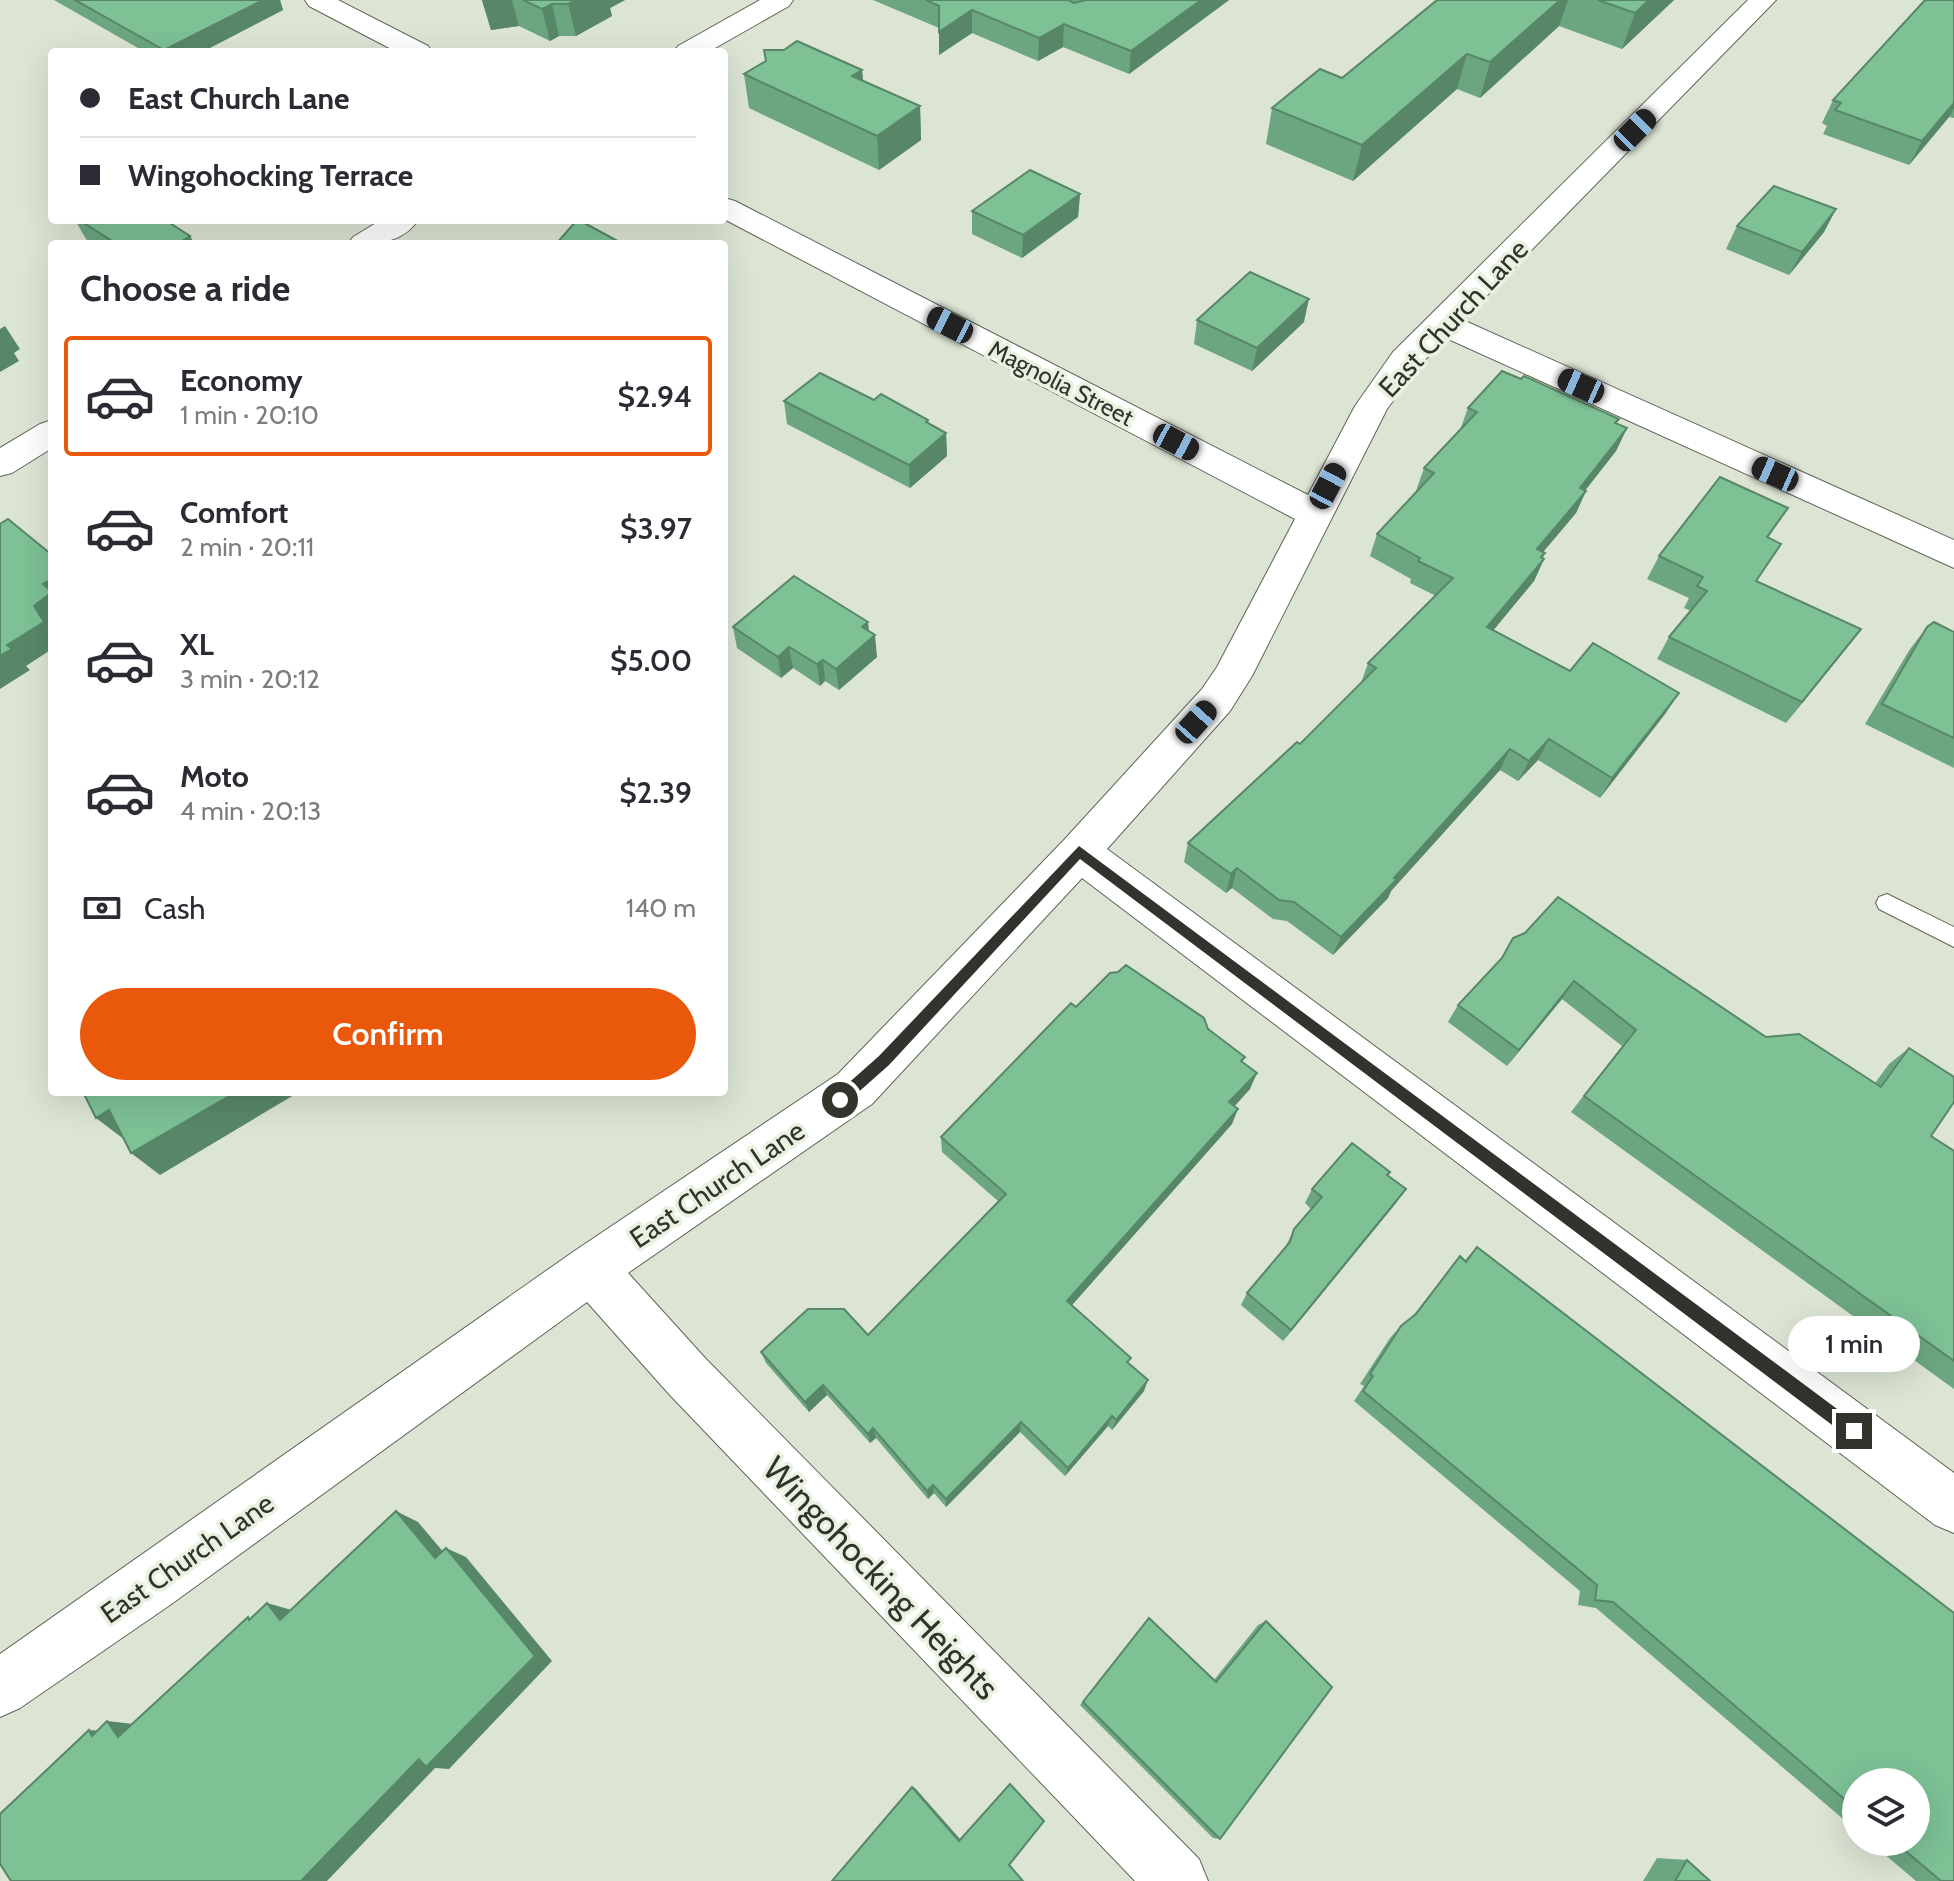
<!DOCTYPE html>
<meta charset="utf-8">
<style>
:root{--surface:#fff;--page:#f2f2f3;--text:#2b2b33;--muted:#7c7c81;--line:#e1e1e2;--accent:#ea580c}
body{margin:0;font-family:Cabin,sans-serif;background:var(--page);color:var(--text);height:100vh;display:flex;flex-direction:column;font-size:30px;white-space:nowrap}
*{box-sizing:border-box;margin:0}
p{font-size:26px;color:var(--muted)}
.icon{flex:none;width:44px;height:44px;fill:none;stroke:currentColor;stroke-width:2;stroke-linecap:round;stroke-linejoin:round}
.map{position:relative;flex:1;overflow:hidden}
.side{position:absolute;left:48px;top:240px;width:680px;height:856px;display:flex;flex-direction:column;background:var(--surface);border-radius:8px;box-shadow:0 8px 32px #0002}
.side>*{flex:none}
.banner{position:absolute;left:48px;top:48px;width:680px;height:176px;border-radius:8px;box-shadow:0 8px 32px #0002;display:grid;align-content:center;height:176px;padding:0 32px;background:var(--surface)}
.fabs{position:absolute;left:1842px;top:1768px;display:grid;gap:16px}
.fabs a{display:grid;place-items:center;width:88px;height:88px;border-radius:50%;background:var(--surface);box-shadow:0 8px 32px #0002;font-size:40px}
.end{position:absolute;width:36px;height:36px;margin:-18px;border:10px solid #30342d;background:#fff;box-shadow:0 0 0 4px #fff}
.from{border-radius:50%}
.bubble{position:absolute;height:56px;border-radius:28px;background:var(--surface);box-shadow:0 8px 32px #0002;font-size:26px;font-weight:600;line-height:56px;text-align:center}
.car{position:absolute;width:24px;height:48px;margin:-24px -12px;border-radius:10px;box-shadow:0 0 6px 2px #0007;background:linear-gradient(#222 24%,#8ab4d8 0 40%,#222 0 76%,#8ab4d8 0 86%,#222 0)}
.banner b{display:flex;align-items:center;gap:28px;height:76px;font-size:30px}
.banner b+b{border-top:2px solid var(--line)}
.banner i{width:20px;height:20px;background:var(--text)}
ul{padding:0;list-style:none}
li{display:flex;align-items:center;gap:24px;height:120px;margin:0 16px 12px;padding:0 16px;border:4px solid transparent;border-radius:8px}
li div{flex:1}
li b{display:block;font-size:30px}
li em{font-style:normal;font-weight:600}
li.on{border-color:var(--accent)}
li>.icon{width:72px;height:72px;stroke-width:1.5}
h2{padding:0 32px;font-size:36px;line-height:96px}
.pay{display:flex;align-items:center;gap:20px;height:88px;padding:0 32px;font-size:30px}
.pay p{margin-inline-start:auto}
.primary-button{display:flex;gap:16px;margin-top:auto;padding:16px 32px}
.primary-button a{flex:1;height:92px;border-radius:48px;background:var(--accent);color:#fff;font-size:32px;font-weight:600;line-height:92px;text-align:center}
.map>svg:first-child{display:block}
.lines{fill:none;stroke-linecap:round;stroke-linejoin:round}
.service-casing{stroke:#5e6657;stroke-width:2}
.minor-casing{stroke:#5e6657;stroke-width:2}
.service{fill:#fff;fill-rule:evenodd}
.minor{fill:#fff;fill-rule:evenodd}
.wall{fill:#6ca680}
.shaded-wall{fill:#588768}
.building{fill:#7dc195;stroke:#588768;stroke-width:2}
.route{fill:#30342d}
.labels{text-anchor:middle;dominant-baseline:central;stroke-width:7;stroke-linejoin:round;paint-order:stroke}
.far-street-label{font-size:24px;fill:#30342d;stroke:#e9f2e1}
.street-label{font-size:28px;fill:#30342d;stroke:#e9f2e1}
.near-street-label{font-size:34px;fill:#30342d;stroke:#e9f2e1}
</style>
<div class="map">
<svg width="1954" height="1881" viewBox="0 0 1954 1881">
<rect width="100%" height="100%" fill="#dce4d4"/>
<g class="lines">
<defs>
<path id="service" d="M1887,894L1954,927V947L1879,909L1876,903L1879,897Z"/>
<g id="minor">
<path d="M305,0H338L428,46L432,52H397L309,6Z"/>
<path d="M760,0H793L789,6L708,52H674L678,46Z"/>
<path d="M1748,0H1776L1463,320L1954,540V568L1446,338L1417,368L1387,409L1252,676L1230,711L1107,849L1954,1473V1533L1935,1525L1082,878L872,1104L628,1273L705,1358L1199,1859L1208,1881H1135L669,1394L587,1302L170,1605L20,1708L0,1717V1654L573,1252L838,1074L1064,840L1202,689L1217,667L1295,519L724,219V198L735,201L1308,495L1355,406L1393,352Z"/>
<path d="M381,220H418C402,244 375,244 348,244L353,237Z"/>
<path d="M52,420V448L12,473L0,476V448L40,424Z"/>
</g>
</defs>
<!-- service casing -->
<use href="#service" class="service-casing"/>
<!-- minor casing -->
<use href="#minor" class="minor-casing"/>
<!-- service -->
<use href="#service" class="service"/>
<!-- minor -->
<use href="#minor" class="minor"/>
</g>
<!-- wall -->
<g class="wall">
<path d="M54,0H280L283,10L202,52H145Z"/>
<path d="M482,0H625L610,8L612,16L576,36H559L550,41L519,26L491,30Z"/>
<path d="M873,0H1229L1129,74L1063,47L1038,61L972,33L939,55V28Z"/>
<path d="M1437,0H1674L1622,49L1559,26L1480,98L1457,89L1353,181L1266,144L1272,108L1342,78Z"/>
<path d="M1954,0V118L1949,117L1909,165L1823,134L1827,126L1822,123L1833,100Z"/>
<path d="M862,70L863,81L920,106L921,140L879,170L749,108L744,74Z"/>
<path d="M1080,194L1078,217L1022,258L972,234V211Z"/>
<path d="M1836,209L1824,232L1789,275L1726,249L1737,226Z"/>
<path d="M75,220H165L190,236L194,244H94L86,239Z"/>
<path d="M1197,320L1304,322L1252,371L1194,344Z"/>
<path d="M874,400L928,420L929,424L946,433L947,456L910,488L787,424L784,401Z"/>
<path d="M1468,408L1617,424L1627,428L1616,451L1585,490L1586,491L1576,513L1543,552L1542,558L1544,559L1534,581L1493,630L1570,671L1679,693L1665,714L1600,798L1538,760L1518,781L1500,770L1391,891L1388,898L1333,955L1287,921L1273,919L1232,888L1226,893L1184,862L1188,843L1300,744L1361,683L1368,663L1436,596L1410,583L1411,579L1370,556L1377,534L1417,491H1416L1424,468L1460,430Z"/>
<path d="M1788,508L1768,538L1757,581L1861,629L1786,723L1657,659L1669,637L1691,611L1684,608L1689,598L1647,579L1659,556Z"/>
<path d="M733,627L869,631L877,657L839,690L825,681L820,686L793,668L781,678L737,648Z"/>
<path d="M1927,627L1954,632V768L1865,724L1910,649Z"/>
<path d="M1513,938L1766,1037L1875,1083L1889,1064L1909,1048L1931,1136L1954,1151V1389L1571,1112L1622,1046L1562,999L1507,1066L1448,1022L1458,1005L1500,961Z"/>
<path d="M1076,1007L1208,1029L1243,1062L1250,1089L1234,1106L1232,1124L1072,1305L1129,1363L1144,1391L1112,1430L1108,1426L1065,1476L1020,1432L946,1507L934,1493L928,1499L876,1438L870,1443L827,1395L809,1412L766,1363L761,1352L868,1335L998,1201L942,1152L941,1137Z"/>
<path d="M1388,1175L1396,1203L1283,1341L1241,1305L1247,1293L1285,1248L1294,1229L1311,1209L1305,1203L1312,1189Z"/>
<path d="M1477,1247L1954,1881H1916L1870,1842H1916L1856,1782V1830L1596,1608L1578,1605L1580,1591L1354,1401L1364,1386L1360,1384L1390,1338L1401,1326L1412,1317L1460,1256L1465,1260Z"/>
<path d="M1149,1618L1214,1680L1258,1625L1266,1621L1220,1839L1213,1838L1080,1705Z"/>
<path d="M1657,1858L1687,1860L1710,1881H1643Z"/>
</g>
<!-- shaded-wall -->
<g class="shaded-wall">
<path d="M263,0H280L283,10L202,52H165L164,50Z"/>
<path d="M482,0H512L519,26L491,30Z"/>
<path d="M575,0H625L610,8L612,16L576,36L568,4Z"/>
<path d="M1201,0H1229L1129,74L1131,51Z"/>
<path d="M1560,0H1568L1559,26L1480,98L1490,62Z"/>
<path d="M1649,0H1674L1622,49L1635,13Z"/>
<path d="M552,4L559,36L550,41L542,9Z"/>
<path d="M972,10V33L939,55V32Z"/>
<path d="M1064,24L1063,47L1038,61L1039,38Z"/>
<path d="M1467,54L1457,89L1353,181L1362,145Z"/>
<path d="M862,70L865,104L852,76Z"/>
<path d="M1954,103V108L1949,117L1909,165L1922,141Z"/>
<path d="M920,106L921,140L879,170L877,136Z"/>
<path d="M1080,194L1078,217L1022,258L1023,235Z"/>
<path d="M1836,209L1824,232L1789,275L1802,252Z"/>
<path d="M190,236L194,244H177Z"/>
<path d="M1309,299L1304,322L1252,371L1257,348Z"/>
<path d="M5,326L20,349L14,353L19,361L0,372V329Z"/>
<path d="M1627,428L1616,451L1570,510L1580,488Z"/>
<path d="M946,433L947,456L910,488L909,465Z"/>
<path d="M1586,491L1576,513L1527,571L1537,549Z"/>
<path d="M1545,553L1539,565L1544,559L1534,581L1478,649L1487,627Z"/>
<path d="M52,579V649L26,666L30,670L0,689V656L34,606L43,584Z"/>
<path d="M868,622L870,640L875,635L877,657L839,690L836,669L862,627Z"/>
<path d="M1861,629L1844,651L1786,723L1802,702Z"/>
<path d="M789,647L793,668L781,678L778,657Z"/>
<path d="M823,660L825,681L820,686L817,664Z"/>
<path d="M1679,693L1665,714L1600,798L1612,778Z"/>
<path d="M1549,739L1538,760L1518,781L1529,761Z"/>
<path d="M1510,749L1500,770L1391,891L1388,898L1333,955L1341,937Z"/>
<path d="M1237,868L1232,888L1226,893L1231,874Z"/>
<path d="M1574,981L1562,999L1507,1066L1519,1050Z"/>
<path d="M1257,1073L1250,1089L1224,1118L1229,1102Z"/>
<path d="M236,1092H299L160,1175L131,1153Z"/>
<path d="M1238,1109L1232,1124L1065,1313L1067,1301Z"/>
<path d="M109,1110L125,1140L96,1118Z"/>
<path d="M1406,1189L1396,1203L1283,1341L1291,1330Z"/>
<path d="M1148,1380L1144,1391L1112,1430L1116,1420Z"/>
<path d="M823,1385L827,1395L809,1412L805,1402Z"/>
<path d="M1112,1416L1108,1426L1065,1476L1068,1468Z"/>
<path d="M1021,1422L1020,1432L946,1507V1499Z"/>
<path d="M873,1428L876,1438L870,1443L868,1434Z"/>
<path d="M933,1485L934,1493L928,1499L927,1491Z"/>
<path d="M396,1511L418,1522L456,1567L435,1558Z"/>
<path d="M446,1548L466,1557L552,1661L449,1769L435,1768L327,1881H301Z"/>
<path d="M267,1603L295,1611L280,1620Z"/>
<path d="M107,1721L142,1725L153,1740L92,1736L89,1730L115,1732Z"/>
<path d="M912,1787L915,1788L960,1839L959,1841Z"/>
</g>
<!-- building -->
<g class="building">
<path d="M75,0H263L164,50Z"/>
<path d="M523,0H575L568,4H552L542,9Z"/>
<path d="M926,0H1068L1074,3L1086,0H1201L1131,51L1064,24L1039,38L972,10L939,32V6Z"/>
<path d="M1437,0H1560L1490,62L1467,54L1362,145L1272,108L1320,69L1342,78Z"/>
<path d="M1598,0H1649L1635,13Z"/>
<path d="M1925,0H1954V103L1922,141L1835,110L1841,103L1833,100Z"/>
<path d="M797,41L862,70L852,76L920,106L877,136L744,74L766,61L764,50H784Z"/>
<path d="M1030,170L1080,194L1023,235L972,211Z"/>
<path d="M1774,186L1836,209L1802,252L1737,226Z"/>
<path d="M79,220H165L190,236L177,244H117Z"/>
<path d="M577,220H579L623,244H556Z"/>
<path d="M1250,272L1309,299L1257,348L1197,320Z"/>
<path d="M1502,371L1521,379L1524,376L1619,419L1615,423L1627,428L1580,488L1586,491L1537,549L1545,553L1541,557L1544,559L1487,627L1570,671L1593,643L1679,693L1612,778L1549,739L1529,761L1510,749L1394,878L1397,879L1341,937L1294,902L1279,900L1237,868L1231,874L1188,843L1297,742L1300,744L1376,668L1368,663L1453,578L1418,561L1420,558L1377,534L1434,473L1424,468L1477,412L1468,408Z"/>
<path d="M820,373L874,400L881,394L928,420L926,422L946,433L909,465L784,401Z"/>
<path d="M1720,477L1788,508L1767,537L1781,544L1756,581L1861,629L1802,702L1669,637L1707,591L1697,586L1703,577L1659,556Z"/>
<path d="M8,519L52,555V579L43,584L52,592L34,606L44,622L7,645L12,649L0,656V524Z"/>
<path d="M794,576L868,622L862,627L875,635L836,669L823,660L817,664L789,647L778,657L733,627Z"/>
<path d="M1934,622L1954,632V738L1882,704L1927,627Z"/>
<path d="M1558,897L1766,1037L1799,1034L1881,1087L1909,1048L1954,1077V1102L1931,1136L1954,1151V1361L1584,1096L1636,1030L1574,981L1519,1050L1458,1005L1502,958L1513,938L1525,933Z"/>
<path d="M1126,965L1204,1018L1208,1029L1245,1057L1241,1061L1257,1073L1229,1102L1238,1109L1067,1301L1131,1358L1127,1362L1148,1380L1116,1420L1112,1416L1068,1468L1021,1422L946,1499L933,1485L927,1491L873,1428L868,1434L823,1385L805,1402L761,1352L808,1309H844L868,1335L1006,1194L941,1137L1071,1003L1076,1007L1110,973L1118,972Z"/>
<path d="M83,1092H236L131,1153L109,1110L96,1118Z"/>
<path d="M1352,1143L1390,1172L1387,1175L1406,1189L1291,1330L1247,1293L1290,1242L1294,1229L1322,1197L1312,1189Z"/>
<path d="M1477,1247L1954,1613V1881H1941L1895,1842H1916V1782H1856V1809L1613,1602L1595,1600L1597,1585L1363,1391L1373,1376L1370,1374L1401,1326L1416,1314L1460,1256L1466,1262Z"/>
<path d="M396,1511L435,1558L446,1548L535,1656L426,1767L419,1759L301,1881H11L0,1864V1814L89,1730L92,1736L107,1721L118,1737L248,1617L249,1620L267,1603L280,1620Z"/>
<path d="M1149,1618L1216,1682L1266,1621L1332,1687L1220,1839L1083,1702Z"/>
<path d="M1010,1784L1044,1821L1009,1865L1023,1881H832L912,1787L959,1841Z"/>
<path d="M1687,1860L1710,1881H1675Z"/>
</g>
<!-- route -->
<path class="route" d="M1079,846L1860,1426V1437H1848L1080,859L889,1065L845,1104H835V1095L879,1056Z"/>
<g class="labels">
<!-- far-street labels -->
<g class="far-street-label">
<text transform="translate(1061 383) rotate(27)">Magnolia Street</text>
</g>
<!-- street labels -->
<g class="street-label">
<text transform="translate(1453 318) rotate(-47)">East Church Lane</text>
<text transform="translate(717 1184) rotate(-34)">East Church Lane</text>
<text transform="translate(187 1558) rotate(-35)">East Church Lane</text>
</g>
<!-- near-street labels -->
<g class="near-street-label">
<text transform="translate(881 1578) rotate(46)">Wingohocking Heights</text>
</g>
</g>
</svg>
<div class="fabs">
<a><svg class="icon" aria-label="layers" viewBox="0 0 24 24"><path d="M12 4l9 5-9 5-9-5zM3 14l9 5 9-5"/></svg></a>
</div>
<i class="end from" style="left:840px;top:1100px"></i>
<i class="end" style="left:1854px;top:1431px"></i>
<div class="bubble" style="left:1788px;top:1316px;width:132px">1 min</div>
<i class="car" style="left:1635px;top:130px;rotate:45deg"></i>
<i class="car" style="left:950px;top:325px;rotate:297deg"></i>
<i class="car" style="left:1581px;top:386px;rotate:294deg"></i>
<i class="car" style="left:1176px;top:442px;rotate:118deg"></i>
<i class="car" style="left:1775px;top:474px;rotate:294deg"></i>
<i class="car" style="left:1328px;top:486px;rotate:28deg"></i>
<i class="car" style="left:1196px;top:722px;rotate:42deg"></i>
<div class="banner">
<b><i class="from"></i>East Church Lane</b>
<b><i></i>Wingohocking Terrace</b>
</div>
<section class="side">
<h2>Choose a ride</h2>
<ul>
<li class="on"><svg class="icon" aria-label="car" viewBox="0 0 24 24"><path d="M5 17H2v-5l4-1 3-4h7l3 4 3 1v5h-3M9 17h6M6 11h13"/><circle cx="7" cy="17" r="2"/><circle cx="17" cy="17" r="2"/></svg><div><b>Economy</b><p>1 min · 20:10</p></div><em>$2.94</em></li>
<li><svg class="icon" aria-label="car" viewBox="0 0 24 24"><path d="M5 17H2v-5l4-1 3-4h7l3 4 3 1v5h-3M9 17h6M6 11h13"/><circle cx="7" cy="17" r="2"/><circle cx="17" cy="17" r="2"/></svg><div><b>Comfort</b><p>2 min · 20:11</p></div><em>$3.97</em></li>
<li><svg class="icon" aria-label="car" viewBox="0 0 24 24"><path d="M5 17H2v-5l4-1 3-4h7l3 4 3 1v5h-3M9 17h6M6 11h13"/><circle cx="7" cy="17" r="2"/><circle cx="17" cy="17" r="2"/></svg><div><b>XL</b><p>3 min · 20:12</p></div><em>$5.00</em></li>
<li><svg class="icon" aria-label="car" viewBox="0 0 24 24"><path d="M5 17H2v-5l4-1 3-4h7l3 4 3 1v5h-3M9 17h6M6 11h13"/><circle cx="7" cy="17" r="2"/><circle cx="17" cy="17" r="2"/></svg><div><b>Moto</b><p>4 min · 20:13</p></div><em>$2.39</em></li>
</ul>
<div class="pay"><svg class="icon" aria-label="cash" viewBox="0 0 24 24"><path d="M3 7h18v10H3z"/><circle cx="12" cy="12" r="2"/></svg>Cash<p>140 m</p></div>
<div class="primary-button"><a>Confirm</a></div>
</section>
</div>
